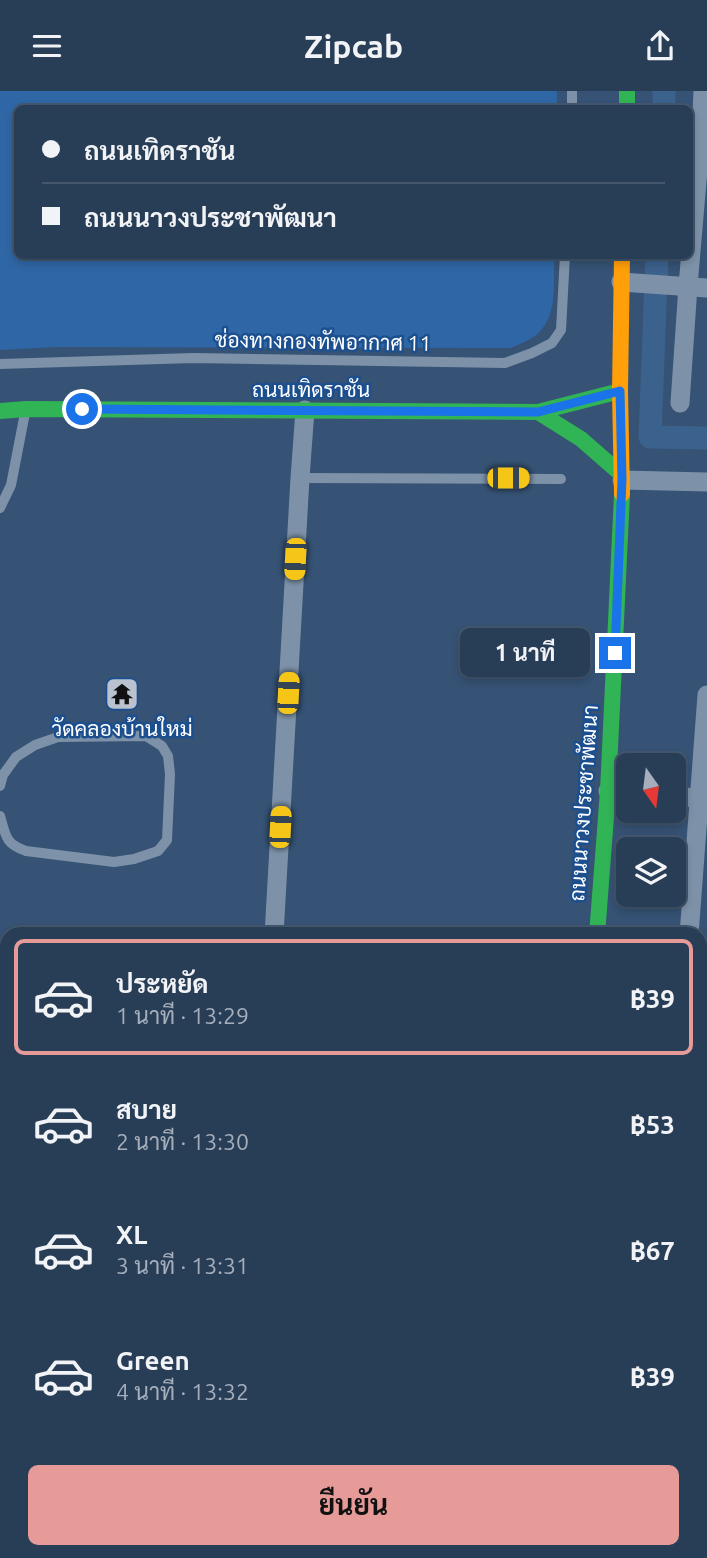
<!DOCTYPE html>
<html lang="th">
<meta charset="utf-8">
<style>
:root{--surface:#283e57;--page:#344961;--text:#f1f3f6;--muted:#a5aeba;--line:#44576d;--accent:#e69b98}
body{margin:0;font-family:Ubuntu,Sarabun,sans-serif;background:var(--page);color:var(--text);height:100vh;display:flex;flex-direction:column;font-size:26px;white-space:nowrap}
*{box-sizing:border-box;margin:0}
p{font-size:23px;color:var(--muted)}
.icon{flex:none;width:38px;height:38px;fill:none;stroke:currentColor;stroke-width:2;stroke-linecap:round;stroke-linejoin:round}
.map{position:relative;flex:1;overflow:hidden}
.drawer{position:absolute;left:0px;top:836px;width:707px;height:632px;display:flex;flex-direction:column;background:var(--surface);border-radius:21px 21px 0 0;box-shadow:0 4px 10px #0003,0 0 0 2px var(--line)}
.drawer>*{flex:none}
.hud{position:absolute;left:14px;top:14px;width:679px;height:154px;border-radius:10px;box-shadow:0 4px 10px #0003,0 0 0 2px var(--line);display:grid;align-content:center;height:154px;padding:0 28px;background:var(--surface)}
.needle{width:46px;rotate:166deg}
.buttons{position:absolute;left:616px;top:662px;display:grid;gap:14px}
.buttons a{display:grid;place-items:center;width:70px;height:70px;border-radius:10px;background:var(--surface);box-shadow:0 4px 10px #0003,0 0 0 2px var(--line);font-size:35px}
.end{position:absolute;width:32px;height:32px;margin:-16px;border:9px solid #1a73e8;background:#fff;box-shadow:0 0 0 4px #fff}
.from{border-radius:50%}
.bubble{position:absolute;height:49px;border-radius:10px;background:var(--surface);box-shadow:0 4px 10px #0003,0 0 0 2px var(--line);font-size:23px;font-weight:700;line-height:49px;text-align:center}
.car{position:absolute;width:21px;height:42px;margin:-21px -10px;border-radius:9px;box-shadow:0 0 5px 2px #0007;background:linear-gradient(#f5c518 24%,#345 0 40%,#f5c518 0 76%,#345 0 86%,#f5c518 0)}
.hud b{display:flex;align-items:center;gap:24px;height:66px;font-size:26px}
.hud b+b{border-top:2px solid var(--line)}
.hud i{width:18px;height:18px;background:var(--text)}
ul{padding:12px 0 0;list-style:none}
li{display:flex;align-items:center;gap:21px;height:116px;margin:0 14px 10px;padding:0 14px;border:4px solid transparent;border-radius:10px}
li div{flex:1}
li b{display:block;font-size:26px}
li em{font-style:normal;font-weight:700}
li.active{border-color:var(--accent)}
li>.icon{width:63px;height:63px;stroke-width:1.5}
.action{display:flex;gap:14px;margin-top:auto;padding:14px 28px}
.action a{flex:1;height:80px;border-radius:10px;background:var(--accent);color:#111;font-size:28px;font-weight:700;line-height:80px;text-align:center}
header{display:flex;justify-content:space-between;align-items:center;height:91px;padding:0 28px;background:var(--surface);font-size:32px;font-weight:700}
.map>svg:first-child{display:block}
.green{fill:#2f66a5}
.lines{fill:none;stroke-linecap:round;stroke-linejoin:round}
.canal{stroke:#3b618d;stroke-width:23}
.lane{stroke:#7d92a8;stroke-width:10}
.street{stroke:#7d92a8;stroke-width:19}
.fast{stroke:#30b455;stroke-width:16}
.slow{stroke:#ff9f0a;stroke-width:16}
.route{stroke:#1a73e8;stroke-width:9}
.labels{text-anchor:middle;dominant-baseline:central;stroke-width:5;stroke-linejoin:round;paint-order:stroke}
.street-label{font-size:21px;fill:#fff;stroke:#1b4f8f}
.poi-label{font-size:21px;fill:#fff;stroke:#1b4f8f}
</style>
<header><svg class="icon" aria-label="menu" viewBox="0 0 24 24"><path d="M4 6h16M4 12h16M4 18h16"/></svg>Zipcab<svg class="icon" aria-label="share" viewBox="0 0 24 24"><path d="M12 15V3M7 8l5-5 5 5M5 13v7h14v-7"/></svg></header>
<div class="map">
<svg width="707" height="1467" viewBox="0 0 707 1467">
<rect width="100%" height="100%" fill="#365274"/>
<!-- green -->
<path class="green" d="M0,0H557V18H18V164L554,165C553,192 559,225 536,244C529,250 519,253 511,257L56,256L0,259Z"/>
<g class="lines">
<!-- canal -->
<g class="canal">
<path d="M664,18V0"/>
<path d="M657,164L650,346L707,347"/>
</g>
<!-- lane -->
<g class="lane">
<path d="M572,18V0"/>
<path d="M0,273L193,267L505,272L532,262L552,252L561,239L565,164"/>
<path d="M300,387L561,388"/>
<path d="M0,417L11,394L25,322"/>
<path d="M0,695L3,684L16,666L35,654L58,646L146,645L162,655L168,665L170,683L167,749L158,760L134,768L114,771L26,760C5,753 6,745 0,725"/>
<path d="M0,903L7,904"/>
</g>
<!-- street -->
<g class="street">
<path d="M621,191L707,197"/>
<path d="M680,312L688,195L701,44L703,0"/>
<path d="M622,389L707,391"/>
<path d="M608,700L628,702"/>
<path d="M674,705L707,708"/>
<path d="M274,844L300,387L305,319"/>
<path d="M689,844L707,604"/>
<path d="M700,947H707"/>
<path d="M700,1066L707,1067"/>
<path d="M700,1187H707"/>
<path d="M0,1316H7"/>
<path d="M0,1452H7"/>
<path d="M237,1467V1461"/>
<path d="M550,1467V1461"/>
</g>
<!-- fast -->
<g class="fast">
<path d="M627,0V18"/>
<path d="M0,320L26,318L538,321L620,300"/>
<path d="M538,321L581,348L621,383"/>
<path d="M597,844L608,700L622,403"/>
</g>
<!-- slow -->
<path class="slow" d="M622,403L620,300L622,164"/>
</g>
<g class="lines">
<!-- route -->
<path class="route" d="M82,318L538,321L620,300L622,388L615,562"/>
</g>
<!-- icons -->
<defs>
<symbol id="temple-square" viewBox="-11 -11 22 22"><rect x="-9" y="-9" width="18" height="18" rx="4" fill="#b9c2ce" stroke="#1b4f8f"/><path d="M0-6L5-2H3V0L6.5 2.5H4V6H1.5V3h-3V6H-4V2.5H-6.5L-3 0V-2H-5Z" fill="#111"/></symbol>
</defs>
<g fill-rule="evenodd">
<use href="#temple-square" x="103" y="584" width="38" height="38"/>
</g>
<g class="labels">
<!-- street labels -->
<g class="street-label">
<text transform="translate(323 250) rotate(1)">ช่องทางกองทัพอากาศ 11</text>
<text x="311" y="298">ถนนเทิดราชัน</text>
<text transform="translate(583 712) rotate(-86)">ถนนนาวงประชาพัฒนา</text>
</g>
<!-- poi labels -->
<g class="poi-label">
<text x="122" y="637">วัดคลองบ้านใหม่</text>
</g>
</g>
</svg>
<div class="buttons">
<a><svg class="needle" viewBox="-14 -14 28 28"><path d="M0-13l5 13h-10z" fill="#e53935"/><path d="M0 13l5-13h-10z" fill="#a5aeba"/></svg></a>
<a><svg class="icon" aria-label="layers" viewBox="0 0 24 24"><path d="M12 4l9 5-9 5-9-5zM3 14l9 5 9-5"/></svg></a>
</div>
<i class="end from" style="left:82px;top:318px"></i>
<i class="end" style="left:615px;top:562px"></i>
<div class="bubble" style="left:460px;top:537px;width:130px">1 นาที</div>
<i class="car" style="left:508px;top:387px;rotate:90deg"></i>
<i class="car" style="left:295px;top:468px;rotate:183deg"></i>
<i class="car" style="left:288px;top:602px;rotate:3deg"></i>
<i class="car" style="left:280px;top:736px;rotate:3deg"></i>
<div class="hud">
<b><i class="from"></i>ถนนเทิดราชัน</b>
<b><i></i>ถนนนาวงประชาพัฒนา</b>
</div>
<section class="drawer">
<ul>
<li class="active"><svg class="icon" aria-label="car" viewBox="0 0 24 24"><path d="M5 17H2v-5l4-1 3-4h7l3 4 3 1v5h-3M9 17h6M6 11h13"/><circle cx="7" cy="17" r="2"/><circle cx="17" cy="17" r="2"/></svg><div><b>ประหยัด</b><p>1 นาที · 13:29</p></div><em>฿39</em></li>
<li><svg class="icon" aria-label="car" viewBox="0 0 24 24"><path d="M5 17H2v-5l4-1 3-4h7l3 4 3 1v5h-3M9 17h6M6 11h13"/><circle cx="7" cy="17" r="2"/><circle cx="17" cy="17" r="2"/></svg><div><b>สบาย</b><p>2 นาที · 13:30</p></div><em>฿53</em></li>
<li><svg class="icon" aria-label="car" viewBox="0 0 24 24"><path d="M5 17H2v-5l4-1 3-4h7l3 4 3 1v5h-3M9 17h6M6 11h13"/><circle cx="7" cy="17" r="2"/><circle cx="17" cy="17" r="2"/></svg><div><b>XL</b><p>3 นาที · 13:31</p></div><em>฿67</em></li>
<li><svg class="icon" aria-label="car" viewBox="0 0 24 24"><path d="M5 17H2v-5l4-1 3-4h7l3 4 3 1v5h-3M9 17h6M6 11h13"/><circle cx="7" cy="17" r="2"/><circle cx="17" cy="17" r="2"/></svg><div><b>Green</b><p>4 นาที · 13:32</p></div><em>฿39</em></li>
</ul>
<div class="action"><a>ยืนยัน</a></div>
</section>
</div>
